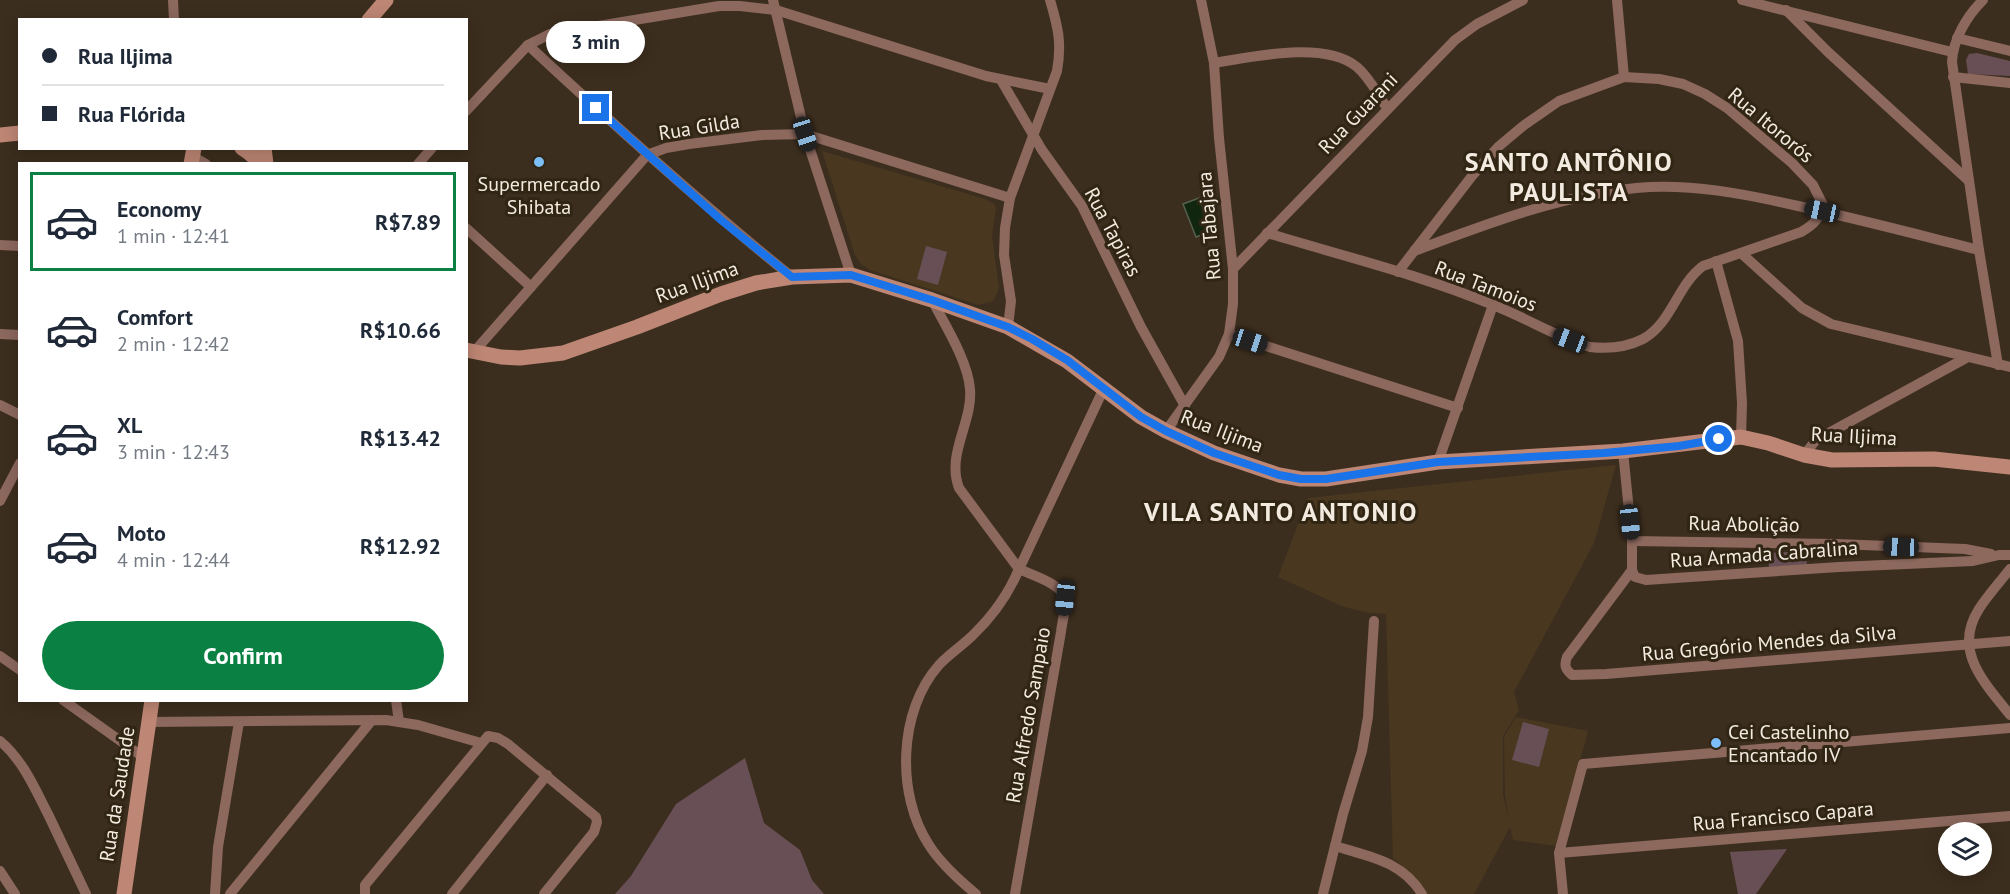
<!DOCTYPE html>
<meta charset="utf-8">
<style>
:root{--surface:#fff;--page:#f2f2f3;--text:#1f2937;--muted:#747a83;--line:#e0e1e3;--accent:#0b8043}
body{margin:0;font-family:"PT Sans",sans-serif;background:var(--page);color:var(--text);height:100vh;display:flex;flex-direction:column;font-size:22px;white-space:nowrap}
*{box-sizing:border-box;margin:0}
p{font-size:20px;color:var(--muted)}
.icon{flex:none;width:33px;height:33px;fill:none;stroke:currentColor;stroke-width:2;stroke-linecap:round;stroke-linejoin:round}
.map{position:relative;flex:1;overflow:hidden}
.sheet{position:absolute;left:18px;top:162px;width:450px;height:540px;display:flex;flex-direction:column;background:var(--surface);border-radius:0px;box-shadow:0 3px 15px #0003}
.sheet>*{flex:none}
.hud{position:absolute;left:18px;top:18px;width:450px;height:132px;border-radius:0px;box-shadow:0 3px 15px #0003;display:grid;align-content:center;height:132px;padding:0 24px;background:var(--surface)}
.controls{position:absolute;left:1938px;top:822px;display:grid;gap:12px}
.controls a{display:grid;place-items:center;width:54px;height:54px;border-radius:50%;background:var(--surface);box-shadow:0 3px 15px #0003;font-size:30px}
.end{position:absolute;width:27px;height:27px;margin:-14px;border:8px solid #1a73e8;background:#fff;box-shadow:0 0 0 3px #fff}
.from{border-radius:50%}
.bubble{position:absolute;height:42px;border-radius:21px;background:var(--surface);box-shadow:0 3px 15px #0003;font-size:20px;font-weight:700;line-height:42px;text-align:center}
.car{position:absolute;width:18px;height:36px;margin:-18px -9px;border-radius:8px;box-shadow:0 0 4px 2px #0007;background:linear-gradient(#222 24%,#8ab4d8 0 40%,#222 0 76%,#8ab4d8 0 86%,#222 0)}
.hud b{display:flex;align-items:center;gap:21px;height:57px;font-size:22px}
.hud b+b{border-top:2px solid var(--line)}
.hud i{width:15px;height:15px;background:var(--text)}
ul{padding:10px 0 0;list-style:none}
li{display:flex;align-items:center;gap:18px;height:99px;margin:0 12px 9px;padding:0 12px;border:3px solid transparent;border-radius:0px}
li div{flex:1}
li b{display:block;font-size:22px}
li em{font-style:normal;font-weight:700}
li.on{border-color:var(--accent)}
li>.icon{width:54px;height:54px;stroke-width:1.5}
.primary-button{display:flex;gap:12px;margin-top:auto;padding:12px 24px}
.primary-button a{flex:1;height:69px;border-radius:36px;background:var(--accent);color:#fff;font-size:24px;font-weight:700;line-height:69px;text-align:center}
.map>svg:first-child{display:block}
.built{fill:#493720}
.green{fill:#684f55}
.water{fill:#11260f;stroke:#55614e;stroke-width:1.5}
.lines{fill:none;stroke-linecap:round;stroke-linejoin:round}
.street{stroke:#8c685d;stroke-width:10}
.secondary{stroke:#be8674;stroke-width:15}
.route{stroke:#1a73e8;stroke-width:8}
.poi-dot{fill:#7bbef8;stroke:#312514;stroke-width:2}
.labels{text-anchor:middle;dominant-baseline:central;stroke-width:6;stroke-linejoin:round;paint-order:stroke}
.street-label{font-size:20px;fill:#f4ebe0;stroke:#312514}
.poi-label{font-size:20px;fill:#f4ebe0;stroke:#312514}
.district-label{font-size:26px;font-weight:bold;letter-spacing:1.5px;fill:#f4ebe0;stroke:#312514}
</style>
<div class="map">
<svg width="2010" height="894" viewBox="0 0 2010 894">
<rect width="100%" height="100%" fill="#3c2e1e"/>
<!-- built -->
<g class="built">
<path d="M822,151L985,199L994,204L996,208L992,236L999,289L993,301L979,305L870,270L861,264L855,255Z"/>
<path d="M1616,465L1594,543L1514,692L1519,710L1503,736V795L1509,820L1505,795L1504,737L1516,717L1588,731L1557,846L1513,840L1510,827L1474,894H1427L1408,871L1393,858L1386,614L1370,613L1344,607L1278,577L1308,498Z"/>
</g>
<!-- green -->
<g class="green">
<path d="M1977,53L2010,61V76L1968,74L1966,60L1969,54Z"/>
<path d="M926,246L947,252L938,285L917,279Z"/>
<path d="M1806,551L1807,566L1769,568L1768,553Z"/>
<path d="M1523,722L1549,729L1539,767L1512,760Z"/>
<path d="M745,758L764,823L800,850L812,880L824,894H615L631,876L676,804Z"/>
<path d="M1787,849L1756,894H1738L1730,852Z"/>
</g>
<!-- water -->
<path class="water" d="M1199,198L1212,231L1196,237L1183,204Z"/>
<g class="lines">
<!-- street -->
<g class="street">
<path d="M173,0L174,20"/>
<path d="M773,0L805,134L851,275"/>
<path d="M1617,0L1624,77"/>
<path d="M1742,0L1952,52"/>
<path d="M1983,0C1967,16 1953,39 1952,62L1979,250L1998,365"/>
<path d="M1786,10L1828,52L1969,181"/>
<path d="M1957,38L2010,51"/>
<path d="M528,45C614,125 700,203 792,277"/>
<path d="M1214,63C1252,57 1325,40 1357,67C1370,78 1378,95 1387,108"/>
<path d="M1953,77L2010,83"/>
<path d="M1001,80L1042,150L1082,206L1141,327L1185,406"/>
<path d="M466,111L528,45L550,34L719,6H740L776,10L986,76L1050,89"/>
<path d="M192,156L206,164"/>
<path d="M418,164L432,148"/>
<path d="M466,228L531,287"/>
<path d="M1267,233C1343,256 1421,275 1493,305C1519,315 1543,329 1568,339C1575,342 1582,345 1590,347C1607,349 1627,347 1643,339C1672,323 1677,285 1703,266L1801,232C1812,226 1821,218 1823,205L1813,185L1792,163L1727,108L1705,94L1683,84L1659,79L1624,77L1559,101L1523,126L1498,147L1472,176L1398,272"/>
<path d="M0,245L20,246"/>
<path d="M1414,251C1487,224 1558,196 1636,188C1691,183 1745,194 1798,206C1859,219 1919,235 1979,250"/>
<path d="M1741,253L1802,308L1831,324L2010,367"/>
<path d="M1716,261L1738,341L1742,403L1741,437"/>
<path d="M1233,269L1455,40L1477,24L1523,0"/>
<path d="M932,300C945,325 968,361 970,389C973,422 946,454 959,488L1019,569C1008,595 994,615 973,635C962,646 949,654 939,665C898,711 896,795 929,845C941,864 959,880 976,894"/>
<path d="M1008,327L1011,301L1004,255L1005,228L1010,198L1057,71C1062,43 1058,27 1050,0"/>
<path d="M0,334L20,335"/>
<path d="M1229,334L1458,408"/>
<path d="M473,353L647,155L666,148L689,144L762,135L805,134L1010,198"/>
<path d="M0,405L20,415"/>
<path d="M1166,431L1219,357L1229,334L1233,304V269L1219,138L1214,63L1201,0"/>
<path d="M1623,451L1632,541V570"/>
<path d="M1804,455L1816,440L1966,358"/>
<path d="M1438,462L1493,305"/>
<path d="M0,501L20,463"/>
<path d="M1632,541L1837,544L1965,549L1991,554"/>
<path d="M2010,569C2000,582 1988,595 1979,609C1952,651 1985,683 2010,715"/>
<path d="M1632,570L1567,657C1564,665 1565,669 1572,675L1606,674L2010,641"/>
<path d="M1632,570L1635,577L1646,580L1839,567L1973,561L1999,555H2010"/>
<path d="M0,656L20,670"/>
<path d="M63,700L143,757"/>
<path d="M396,700L399,722"/>
<path d="M149,722L386,720L418,725L481,743"/>
<path d="M0,741C23,760 35,789 48,814C61,841 73,867 86,894"/>
<path d="M1335,846C1370,857 1402,861 1422,894"/>
<path d="M1559,853L2010,816"/>
<path d="M0,871L15,894"/>
<path d="M215,894L218,847L239,722"/>
<path d="M230,894L372,720"/>
<path d="M365,894V885L488,736L498,738L508,744L596,817L597,822L594,832L544,894"/>
<path d="M452,894L547,775"/>
<path d="M1015,894L1061,632C1062,622 1066,609 1065,599C1063,584 1031,575 1019,569L1104,388"/>
<path d="M1323,894L1343,814L1362,751L1368,717L1374,621"/>
<path d="M1563,894L1559,853L1583,764L2010,728"/>
</g>
<!-- secondary -->
<g class="secondary">
<path d="M369,20L386,0"/>
<path d="M0,135L20,133"/>
<path d="M242,148L248,152L262,164"/>
<path d="M264,148L266,164"/>
<path d="M191,164L194,148"/>
<path d="M466,350L501,357L520,358L563,353L637,327L721,294L756,283L792,277L851,275L932,300L1008,327L1067,361L1141,417L1166,431L1214,453L1279,475L1301,479H1326L1438,462L1623,451L1741,437L1768,443L1804,455L1832,460L1934,459L2010,467"/>
<path d="M124,894L152,700"/>
</g>
</g>
<g class="lines">
<!-- route -->
<path class="route" d="M596,108L721,220L792,277L851,275L932,300L1008,327L1032,339L1067,360L1141,417L1166,431L1214,453L1279,475L1301,479H1326L1438,462L1604,453L1679,446L1719,439"/>
</g>
<!-- markers -->
<g class="poi-dot">
<circle cx="539" cy="162" r="6"/>
<circle cx="1716" cy="743" r="6"/>
</g>
<g class="labels">
<!-- street labels -->
<g class="street-label">
<text transform="translate(1358 113) rotate(-46)">Rua Guarani</text>
<text transform="translate(1771 125) rotate(40)">Rua Itororós</text>
<text transform="translate(699 127) rotate(-9)">Rua Gilda</text>
<text transform="translate(1209 226) rotate(-95)">Rua Tabajara</text>
<text transform="translate(1113 232) rotate(62)">Rua Tapiras</text>
<text transform="translate(697 282) rotate(-20)">Rua Iljima</text>
<text transform="translate(1486 286) rotate(21)">Rua Tamoios</text>
<text transform="translate(1222 431) rotate(21)">Rua Iljima</text>
<text transform="translate(1854 436) rotate(3)">Rua Iljima</text>
<text transform="translate(1744 524) rotate(1)">Rua Abolição</text>
<text transform="translate(1764 554) rotate(-4)">Rua Armada Cabralina</text>
<text transform="translate(1769 643) rotate(-5)">Rua Gregório Mendes da Silva</text>
<text transform="translate(1028 715) rotate(-80)">Rua Alfredo Sampaio</text>
<text transform="translate(117 794) rotate(-81)">Rua da Saudade</text>
<text transform="translate(1783 816) rotate(-5)">Rua Francisco Capara</text>
</g>
<!-- poi labels -->
<g class="poi-label">
<text x="539" y="184">Supermercado<tspan x="539" dy="23">Shibata</tspan></text>
<text x="1728" y="732" text-anchor="start">Cei Castelinho<tspan x="1728" dy="23">Encantado IV</tspan></text>
</g>
<!-- district labels -->
<g class="district-label">
<text x="1569" y="161">SANTO ANTÔNIO<tspan x="1569" dy="30">PAULISTA</tspan></text>
<text x="1281" y="511">VILA SANTO ANTONIO</text>
</g>
</g>
</svg>
<div class="controls">
<a><svg class="icon" aria-label="layers" viewBox="0 0 24 24"><path d="M12 4l9 5-9 5-9-5zM3 14l9 5 9-5"/></svg></a>
</div>
<i class="end from" style="left:1719px;top:439px"></i>
<i class="end" style="left:596px;top:108px"></i>
<div class="bubble" style="left:546px;top:21px;width:99px">3 min</div>
<i class="car" style="left:805px;top:134px;rotate:162deg"></i>
<i class="car" style="left:1822px;top:211px;rotate:282deg"></i>
<i class="car" style="left:1570px;top:340px;rotate:291deg"></i>
<i class="car" style="left:1250px;top:341px;rotate:108deg"></i>
<i class="car" style="left:1630px;top:522px;rotate:174deg"></i>
<i class="car" style="left:1901px;top:547px;rotate:272deg"></i>
<i class="car" style="left:1065px;top:598px;rotate:186deg"></i>
<div class="hud">
<b><i class="from"></i>Rua Iljima</b>
<b><i></i>Rua Flórida</b>
</div>
<section class="sheet">
<ul>
<li class="on"><svg class="icon" aria-label="car" viewBox="0 0 24 24"><path d="M5 17H2v-5l4-1 3-4h7l3 4 3 1v5h-3M9 17h6M6 11h13"/><circle cx="7" cy="17" r="2"/><circle cx="17" cy="17" r="2"/></svg><div><b>Economy</b><p>1 min · 12:41</p></div><em>R$7.89</em></li>
<li><svg class="icon" aria-label="car" viewBox="0 0 24 24"><path d="M5 17H2v-5l4-1 3-4h7l3 4 3 1v5h-3M9 17h6M6 11h13"/><circle cx="7" cy="17" r="2"/><circle cx="17" cy="17" r="2"/></svg><div><b>Comfort</b><p>2 min · 12:42</p></div><em>R$10.66</em></li>
<li><svg class="icon" aria-label="car" viewBox="0 0 24 24"><path d="M5 17H2v-5l4-1 3-4h7l3 4 3 1v5h-3M9 17h6M6 11h13"/><circle cx="7" cy="17" r="2"/><circle cx="17" cy="17" r="2"/></svg><div><b>XL</b><p>3 min · 12:43</p></div><em>R$13.42</em></li>
<li><svg class="icon" aria-label="car" viewBox="0 0 24 24"><path d="M5 17H2v-5l4-1 3-4h7l3 4 3 1v5h-3M9 17h6M6 11h13"/><circle cx="7" cy="17" r="2"/><circle cx="17" cy="17" r="2"/></svg><div><b>Moto</b><p>4 min · 12:44</p></div><em>R$12.92</em></li>
</ul>
<div class="primary-button"><a>Confirm</a></div>
</section>
</div>
